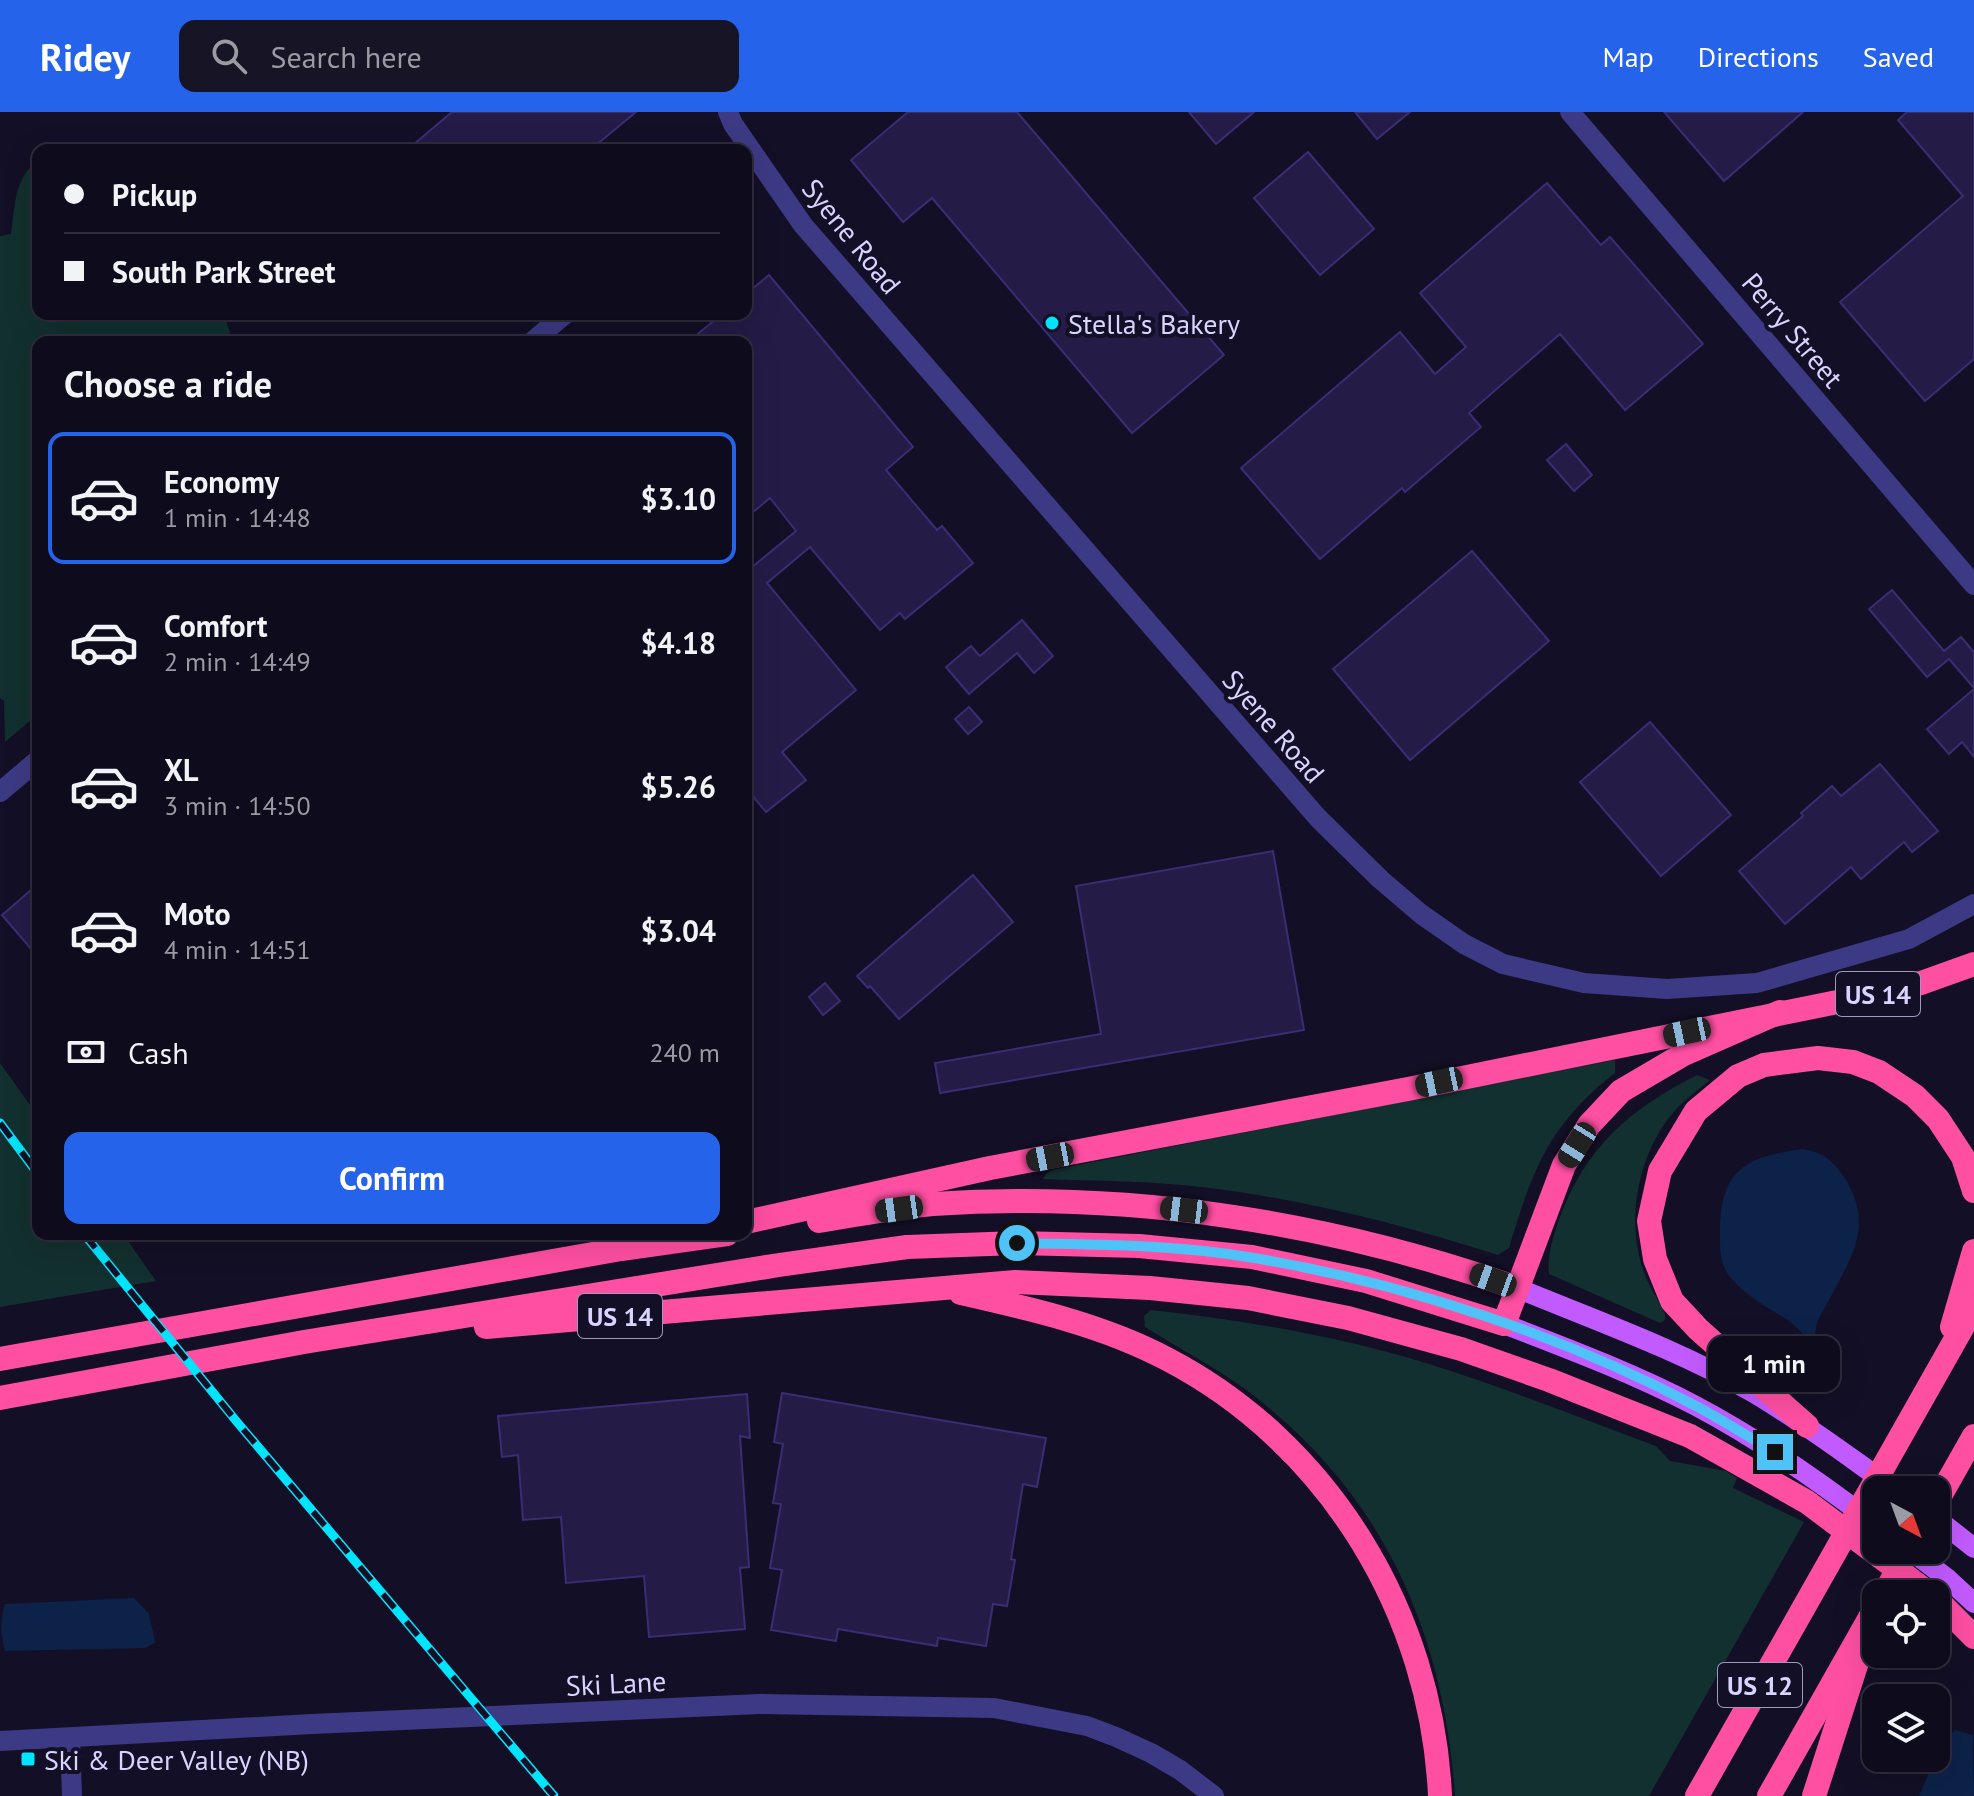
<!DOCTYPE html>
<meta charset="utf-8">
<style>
:root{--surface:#0e0b1c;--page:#171425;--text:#f1f3f6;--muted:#9b9ba3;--line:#2e2b3b;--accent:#2563eb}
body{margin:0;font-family:"PT Sans",sans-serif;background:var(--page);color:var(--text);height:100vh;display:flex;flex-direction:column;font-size:30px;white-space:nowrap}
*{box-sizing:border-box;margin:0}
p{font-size:26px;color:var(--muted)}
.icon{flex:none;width:44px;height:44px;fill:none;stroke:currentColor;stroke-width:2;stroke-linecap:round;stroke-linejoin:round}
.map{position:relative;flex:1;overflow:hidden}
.sheet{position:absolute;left:32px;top:224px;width:720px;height:904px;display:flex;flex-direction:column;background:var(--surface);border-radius:16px;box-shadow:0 8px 32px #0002,0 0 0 2px var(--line)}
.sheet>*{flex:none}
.hud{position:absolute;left:32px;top:32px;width:720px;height:176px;border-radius:16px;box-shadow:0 8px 32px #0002,0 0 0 2px var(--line);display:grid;align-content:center;height:176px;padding:0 32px;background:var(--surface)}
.needle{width:52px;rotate:139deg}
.buttons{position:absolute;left:1862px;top:1364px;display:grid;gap:16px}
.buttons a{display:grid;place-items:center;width:88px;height:88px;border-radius:16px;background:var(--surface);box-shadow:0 8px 32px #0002,0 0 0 2px var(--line);font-size:40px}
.end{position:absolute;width:36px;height:36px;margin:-18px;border:10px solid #4fc3f7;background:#111;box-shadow:0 0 0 4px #111}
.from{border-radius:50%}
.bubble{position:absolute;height:56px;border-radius:16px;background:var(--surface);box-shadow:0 8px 32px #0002,0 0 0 2px var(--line);font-size:26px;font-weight:700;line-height:56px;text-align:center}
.car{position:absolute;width:24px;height:48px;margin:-24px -12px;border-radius:10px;box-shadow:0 0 6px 2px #0007;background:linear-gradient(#222 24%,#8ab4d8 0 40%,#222 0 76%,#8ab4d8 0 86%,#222 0)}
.hud b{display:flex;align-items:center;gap:28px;height:76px;font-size:30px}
.hud b+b{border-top:2px solid var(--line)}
.hud i{width:20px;height:20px;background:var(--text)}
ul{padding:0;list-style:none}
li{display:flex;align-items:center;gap:24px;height:132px;margin:0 16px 12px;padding:0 16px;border:4px solid transparent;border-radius:16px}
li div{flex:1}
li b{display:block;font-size:30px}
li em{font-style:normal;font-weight:700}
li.active{border-color:var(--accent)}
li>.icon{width:72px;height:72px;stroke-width:1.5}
h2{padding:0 32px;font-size:36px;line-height:96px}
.pay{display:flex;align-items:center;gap:20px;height:88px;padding:0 32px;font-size:30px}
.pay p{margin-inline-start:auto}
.primary-button{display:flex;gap:16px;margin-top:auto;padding:16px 32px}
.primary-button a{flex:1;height:92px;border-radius:16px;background:var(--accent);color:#fff;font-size:32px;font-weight:700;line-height:92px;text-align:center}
header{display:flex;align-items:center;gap:48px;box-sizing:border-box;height:112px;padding:0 40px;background:var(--accent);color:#fff}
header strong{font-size:38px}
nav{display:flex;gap:44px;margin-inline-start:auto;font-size:28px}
.search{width:560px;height:72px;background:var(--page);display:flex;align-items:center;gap:20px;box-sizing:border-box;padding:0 28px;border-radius:16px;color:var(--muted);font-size:30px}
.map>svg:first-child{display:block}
.green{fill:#12302f}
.water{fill:#0c2248}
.building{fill:#241b47;stroke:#3b2d73;stroke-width:2}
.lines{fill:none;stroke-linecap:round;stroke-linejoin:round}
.minor{stroke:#3d3a85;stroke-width:20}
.major{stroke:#c25bff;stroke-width:20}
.highway{stroke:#ff4fa3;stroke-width:24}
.rail-casing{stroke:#00e5ff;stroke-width:9}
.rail{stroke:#130f26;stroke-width:6;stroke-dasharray:18;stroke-linecap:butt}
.route{stroke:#4fc3f7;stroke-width:10}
.poi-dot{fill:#00e5ff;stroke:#130f26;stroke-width:3}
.labels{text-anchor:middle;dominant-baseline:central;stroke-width:8;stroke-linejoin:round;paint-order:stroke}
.shield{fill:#130f26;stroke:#9e99be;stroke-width:2}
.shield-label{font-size:26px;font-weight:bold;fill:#d9d4ff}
.street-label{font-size:28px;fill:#d9d4ff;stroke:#130f26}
.poi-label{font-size:28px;fill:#d9d4ff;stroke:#130f26;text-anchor:start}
</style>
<header>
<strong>Ridey</strong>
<div class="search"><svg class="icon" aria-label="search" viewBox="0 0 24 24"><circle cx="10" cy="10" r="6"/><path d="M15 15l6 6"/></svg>Search here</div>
<nav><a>Map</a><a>Directions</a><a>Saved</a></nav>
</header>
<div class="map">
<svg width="1974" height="1684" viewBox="0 0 1974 1684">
<rect width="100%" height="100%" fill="#130f26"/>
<!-- green -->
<g class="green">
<path d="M38,49V202H224L233,230H38V602L5,630L4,589L0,586V124L11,122C15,95 14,65 38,49Z"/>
<path d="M1615,948V961C1549,1012 1532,1059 1509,1136L1498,1143C1401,1112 1303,1087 1202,1075C1149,1069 1096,1069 1043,1067L1046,1062L1052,1058Z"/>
<path d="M0,951L38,1004V1122H123L156,1169L0,1195Z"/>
<path d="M1697,963L1710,968C1699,977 1687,986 1677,996C1638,1039 1624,1109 1645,1163C1650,1176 1659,1189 1665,1202V1208L1660,1211L1549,1162C1547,1143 1553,1126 1559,1108C1585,1035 1630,997 1697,963Z"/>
<path d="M1151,1198C1244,1208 1336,1224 1426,1251C1504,1275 1580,1306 1656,1334L1670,1349L1726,1359L1737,1366L1733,1376L1804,1410L1649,1684H1455C1444,1524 1386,1388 1258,1287C1223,1259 1183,1239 1145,1215L1144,1204Z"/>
</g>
<!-- water -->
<g class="water">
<path d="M1803,1037C1825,1041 1834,1050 1846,1068C1874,1115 1851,1146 1829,1188C1819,1206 1813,1213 1816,1234C1807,1226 1798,1216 1789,1209C1769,1196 1745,1184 1730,1165C1719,1151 1720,1136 1720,1119C1720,1057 1747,1044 1803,1037Z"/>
<path d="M134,1486L149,1502L155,1530L146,1536L5,1539C0,1521 0,1509 5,1492Z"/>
<path d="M1955,1618L1973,1623L1974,1684H1919L1942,1631Z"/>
</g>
<!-- building -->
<g class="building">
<path d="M452,0H636L590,38H407Z"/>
<path d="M908,0H1017L1224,243L1132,321L932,86L903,110L851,48Z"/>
<path d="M1189,0H1254L1216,32Z"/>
<path d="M1355,0H1410L1377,27Z"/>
<path d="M1664,0H1803L1724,69Z"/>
<path d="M1907,0H1974V247L1925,289L1840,190L1963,84L1898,8Z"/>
<path d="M1308,40L1374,117L1320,163L1254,86Z"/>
<path d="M1547,71L1601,133L1610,125L1703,232L1625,298L1560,222L1469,301L1481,315L1405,380L1402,376L1320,447L1241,356L1400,220L1435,262L1466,235L1420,181Z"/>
<path d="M769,163L913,335L886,358L937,418L942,414L973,451L905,507L900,501L880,518L810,435L767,471L856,578L782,640L806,668L766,700L746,676V460L796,419L770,386L746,406V230H688L722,202H746V182Z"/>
<path d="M1566,332L1592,363L1574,379L1547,348Z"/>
<path d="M1472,439L1549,529L1410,648L1333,557Z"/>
<path d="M1892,478L1944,539L1961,525L1974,540V576L1949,547L1927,565L1869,497Z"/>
<path d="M1022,508L1053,544L1034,561L1017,541L969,582L946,555L971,534L980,544Z"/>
<path d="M1974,577V645L1962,630L1949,642L1927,617Z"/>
<path d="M969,595L982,610L968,622L955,607Z"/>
<path d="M1650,610L1731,703L1661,764L1580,670Z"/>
<path d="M1880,652L1938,719L1912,740L1904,730L1861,767L1851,755L1785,812L1739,759L1803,704L1801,701L1832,674L1841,684Z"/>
<path d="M1273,739L1304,918L940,981L935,951L1101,922L1076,774Z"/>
<path d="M973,763L1013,810L899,907L870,874L868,876L857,864Z"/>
<path d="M38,772V845L2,803Z"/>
<path d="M825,871L840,889L823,903L809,885Z"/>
<path d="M782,1281L1046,1326L1037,1375L1023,1372L1011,1447L1015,1448L1007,1494L993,1492L986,1534L938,1526L937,1534L838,1517L836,1529L771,1518L782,1458L770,1456L781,1392L773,1391L783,1332L774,1330Z"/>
<path d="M747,1282L750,1326L740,1324L749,1455L740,1456L745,1517L649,1525L644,1464L566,1471L561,1405L523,1408L518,1343L502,1345L498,1304Z"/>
</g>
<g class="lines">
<!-- minor -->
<g class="minor">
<path d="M728,0L733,12L803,113L1318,706L1380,767L1421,802L1464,832L1503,852L1584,871L1667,877L1757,871L1909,827L1974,792"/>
<path d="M1570,0L1974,473"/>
<path d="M532,230L565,202"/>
<path d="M0,680L38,648"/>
<path d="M70,1627L72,1684"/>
<path d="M0,1629L312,1612L760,1592L994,1596L1087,1614L1116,1625L1151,1641L1180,1658L1214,1684"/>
</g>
<!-- major -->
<g class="major">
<path d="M1517,1176C1597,1209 1679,1238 1754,1281C1803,1310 1849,1345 1896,1378"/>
<path d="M1504,1212C1569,1237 1635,1262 1696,1294C1760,1328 1819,1369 1876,1413"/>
<path d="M1936,1406L1974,1436"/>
<path d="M1910,1438L1948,1467L1974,1491"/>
</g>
<!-- highway -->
<g class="highway">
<path d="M819,1109C857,1103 895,1095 933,1092C1132,1079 1330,1110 1517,1176"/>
<path d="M746,1110L990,1056L1408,977L1872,883L1921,871L1974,852"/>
<path d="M961,1181C1031,1197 1103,1213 1167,1247C1330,1332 1432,1503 1440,1684"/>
<path d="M486,1215L1015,1170L1150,1176L1248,1186L1348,1206L1461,1237L1549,1268L1690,1324L1807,1390L1930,1482"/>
<path d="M1952,1215L1974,1139"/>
<path d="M0,1247L621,1137L727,1122"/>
<path d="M0,1286L304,1230L779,1153L907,1135L1017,1131L1139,1134L1252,1145L1366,1169L1504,1212L1564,1053L1589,1013L1621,979L1684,942L1780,900"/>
<path d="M1807,1314L1698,1217L1672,1189L1655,1147L1649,1109L1660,1059L1696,999L1738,964L1764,953L1818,946L1853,950L1879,960L1915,984L1938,1007L1963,1045L1974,1079"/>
<path d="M1936,1391L1974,1324"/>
<path d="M1884,1482L1909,1438"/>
<path d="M1936,1487L1974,1525"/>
<path d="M1697,1684L1974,1195"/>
<path d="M1769,1684L1876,1495"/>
<path d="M1814,1684L1858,1547"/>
</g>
<defs>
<g id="rail">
<path d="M0,1011L38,1062"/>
<path d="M84,1122L237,1310L554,1684"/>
</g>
</defs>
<!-- rail casing -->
<use href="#rail" class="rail-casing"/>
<!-- rail -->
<use href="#rail" class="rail"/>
</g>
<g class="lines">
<!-- route -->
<path class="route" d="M1017,1131C1096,1133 1176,1132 1254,1146C1404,1171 1562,1223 1696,1294C1723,1308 1748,1325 1775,1340"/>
</g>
<!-- markers -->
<g class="poi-dot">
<circle cx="1052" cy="211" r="8"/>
<rect x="20" y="1639" width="16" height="16" rx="4"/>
</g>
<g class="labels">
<!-- shield labels -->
<g class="shield">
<rect x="1836" y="860" width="84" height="44" rx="6"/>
<rect x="578" y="1182" width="84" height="44" rx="6"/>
<rect x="1718" y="1551" width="84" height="44" rx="6"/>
</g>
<g class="shield-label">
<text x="1878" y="882">US 14</text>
<text x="620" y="1204">US 14</text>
<text x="1760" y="1573">US 12</text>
</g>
<!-- street labels -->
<g class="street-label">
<text transform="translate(852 124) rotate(51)">Syene Road</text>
<text transform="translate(1793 218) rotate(50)">Perry Street</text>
<text transform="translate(1274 614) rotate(49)">Syene Road</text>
<text transform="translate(616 1571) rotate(-3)">Ski Lane</text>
</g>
<!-- poi labels -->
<g class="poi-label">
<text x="1068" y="211">Stella's Bakery</text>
<text x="44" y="1647">Ski &amp; Deer Valley (NB)</text>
</g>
</g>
</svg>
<div class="buttons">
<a><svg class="needle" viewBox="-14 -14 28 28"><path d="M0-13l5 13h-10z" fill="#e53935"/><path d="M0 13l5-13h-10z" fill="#9b9ba3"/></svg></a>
<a><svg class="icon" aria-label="locate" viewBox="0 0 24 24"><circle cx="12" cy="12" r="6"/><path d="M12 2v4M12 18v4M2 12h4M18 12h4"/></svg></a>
<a><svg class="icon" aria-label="layers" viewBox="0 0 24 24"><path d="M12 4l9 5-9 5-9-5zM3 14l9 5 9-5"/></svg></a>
</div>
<i class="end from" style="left:1017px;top:1131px"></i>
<i class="end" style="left:1775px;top:1340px"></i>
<div class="bubble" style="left:1708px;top:1224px;width:132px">1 min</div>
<i class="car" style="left:1687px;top:920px;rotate:258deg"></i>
<i class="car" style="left:1439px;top:970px;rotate:258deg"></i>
<i class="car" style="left:1577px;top:1033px;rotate:212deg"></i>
<i class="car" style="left:1050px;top:1045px;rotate:259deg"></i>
<i class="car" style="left:899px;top:1097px;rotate:262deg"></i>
<i class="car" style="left:1184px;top:1098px;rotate:277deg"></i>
<i class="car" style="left:1493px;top:1168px;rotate:290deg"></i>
<div class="hud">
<b><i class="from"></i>Pickup</b>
<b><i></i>South Park Street</b>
</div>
<section class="sheet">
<h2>Choose a ride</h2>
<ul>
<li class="active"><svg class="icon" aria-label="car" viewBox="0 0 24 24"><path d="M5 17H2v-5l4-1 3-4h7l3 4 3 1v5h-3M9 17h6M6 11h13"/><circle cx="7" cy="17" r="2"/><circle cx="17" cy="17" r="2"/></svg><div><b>Economy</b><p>1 min · 14:48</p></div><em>$3.10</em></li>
<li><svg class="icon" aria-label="car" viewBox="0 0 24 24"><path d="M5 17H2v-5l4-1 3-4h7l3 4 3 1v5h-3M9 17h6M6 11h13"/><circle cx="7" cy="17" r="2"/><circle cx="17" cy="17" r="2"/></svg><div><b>Comfort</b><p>2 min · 14:49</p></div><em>$4.18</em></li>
<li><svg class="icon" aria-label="car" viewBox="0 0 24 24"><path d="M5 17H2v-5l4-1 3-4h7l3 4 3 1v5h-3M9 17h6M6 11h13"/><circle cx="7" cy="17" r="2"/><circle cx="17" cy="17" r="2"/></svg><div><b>XL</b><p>3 min · 14:50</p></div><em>$5.26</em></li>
<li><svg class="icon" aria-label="car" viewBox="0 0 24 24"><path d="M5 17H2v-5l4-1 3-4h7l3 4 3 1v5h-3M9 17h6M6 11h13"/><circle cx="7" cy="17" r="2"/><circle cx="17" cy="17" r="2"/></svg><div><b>Moto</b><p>4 min · 14:51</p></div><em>$3.04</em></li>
</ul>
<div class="pay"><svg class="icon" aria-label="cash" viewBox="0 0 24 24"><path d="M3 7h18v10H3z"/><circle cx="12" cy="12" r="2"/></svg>Cash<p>240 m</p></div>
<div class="primary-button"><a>Confirm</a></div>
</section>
</div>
